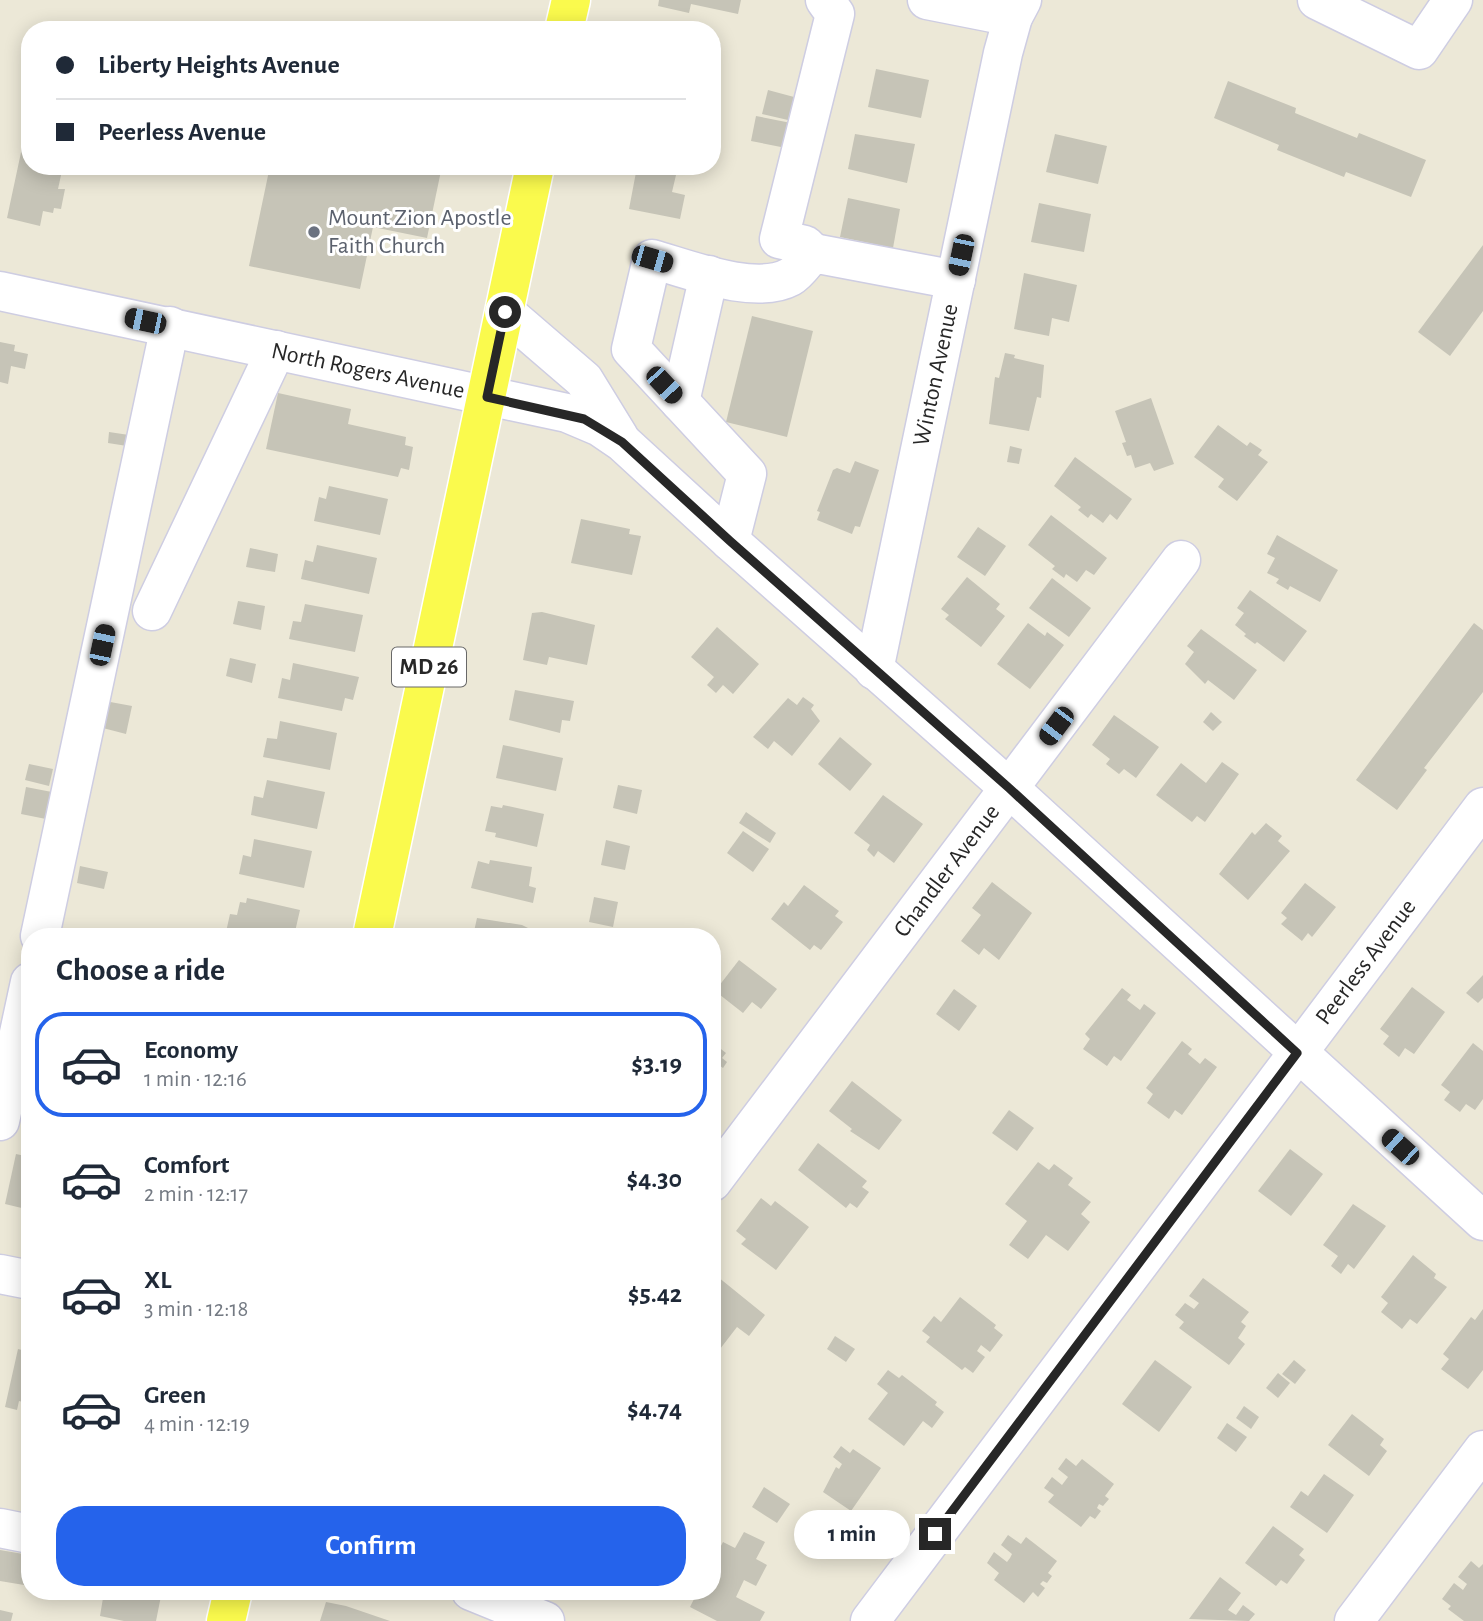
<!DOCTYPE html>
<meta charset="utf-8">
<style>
:root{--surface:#fff;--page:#f6f6f7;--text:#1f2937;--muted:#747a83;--line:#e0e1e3;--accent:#2563eb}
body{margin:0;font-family:"Alegreya Sans",sans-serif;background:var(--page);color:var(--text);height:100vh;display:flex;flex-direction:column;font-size:26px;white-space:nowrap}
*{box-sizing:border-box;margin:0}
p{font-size:23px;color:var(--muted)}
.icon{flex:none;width:38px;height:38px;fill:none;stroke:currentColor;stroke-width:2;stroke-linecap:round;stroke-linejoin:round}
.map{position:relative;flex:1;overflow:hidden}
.panel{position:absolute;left:21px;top:928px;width:700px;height:672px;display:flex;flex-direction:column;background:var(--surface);border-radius:28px;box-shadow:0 4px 18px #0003}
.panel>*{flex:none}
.guide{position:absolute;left:21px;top:21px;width:700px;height:154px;border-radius:28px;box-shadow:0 4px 18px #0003;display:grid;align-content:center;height:154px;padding:0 35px;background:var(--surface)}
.end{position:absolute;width:32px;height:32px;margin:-16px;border:9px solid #272727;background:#fff;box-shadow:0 0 0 4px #fff}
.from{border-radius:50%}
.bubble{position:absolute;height:49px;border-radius:24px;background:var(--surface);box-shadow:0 4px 18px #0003;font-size:23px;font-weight:700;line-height:49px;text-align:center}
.car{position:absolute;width:21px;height:42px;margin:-21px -10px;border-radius:9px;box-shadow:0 0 5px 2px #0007;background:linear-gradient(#222 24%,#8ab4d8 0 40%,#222 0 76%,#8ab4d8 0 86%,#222 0)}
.guide b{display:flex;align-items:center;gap:24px;height:66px;font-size:26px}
.guide b+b{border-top:2px solid var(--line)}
.guide i{width:18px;height:18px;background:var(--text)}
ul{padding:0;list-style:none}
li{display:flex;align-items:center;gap:21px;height:105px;margin:0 14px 10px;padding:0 21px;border:4px solid transparent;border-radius:28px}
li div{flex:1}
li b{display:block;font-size:26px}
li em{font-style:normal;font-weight:700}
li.on{border-color:var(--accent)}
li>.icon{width:63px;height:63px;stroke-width:1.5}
h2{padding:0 35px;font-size:32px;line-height:84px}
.button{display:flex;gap:14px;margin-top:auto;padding:14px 35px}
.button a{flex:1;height:80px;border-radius:28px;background:var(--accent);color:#fff;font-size:28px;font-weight:700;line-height:80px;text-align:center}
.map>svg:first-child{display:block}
.building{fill:#c6c4b7}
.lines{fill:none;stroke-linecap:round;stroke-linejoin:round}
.minor-casing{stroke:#cecde2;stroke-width:41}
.major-casing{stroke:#fff;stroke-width:41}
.minor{stroke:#fff;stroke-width:38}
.major{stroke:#fafa4d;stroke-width:38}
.route{stroke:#272727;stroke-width:9}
.worship-dot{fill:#6b7280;stroke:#fff;stroke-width:2.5}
.labels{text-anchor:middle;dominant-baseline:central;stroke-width:6;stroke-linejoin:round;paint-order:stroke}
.shield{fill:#fff;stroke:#686868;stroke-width:2}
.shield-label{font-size:23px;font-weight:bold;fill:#272727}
.worship-label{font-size:24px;fill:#5b616d;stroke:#fff;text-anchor:start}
.street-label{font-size:24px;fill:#272727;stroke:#fff}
</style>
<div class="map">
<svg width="1483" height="1621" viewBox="0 0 1483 1621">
<rect width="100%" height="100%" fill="#ece8d7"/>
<!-- building -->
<g class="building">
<path d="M659,0H741L738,14L691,4L689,13L658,6Z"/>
<path d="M712,42L721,44L717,86L712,85Z"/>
<path d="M876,69L929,80L921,118L868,107Z"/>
<path d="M1228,81L1296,108L1295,113L1357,138L1359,133L1426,160L1411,197L1346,172L1344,177L1277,150L1279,145L1214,118Z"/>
<path d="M768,90L794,97L788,120L762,114Z"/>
<path d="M756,116L791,123L786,148L751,141Z"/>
<path d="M855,134L915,144L907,183L848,169Z"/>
<path d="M1055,134L1107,146L1098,184L1046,172Z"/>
<path d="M23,143L30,145V166H63L58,189H65L61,209L54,208L53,213L43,211L40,226L7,218Z"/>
<path d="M270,166H442L427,238L373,227L360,289L249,266Z"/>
<path d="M637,167L676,175L672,192L685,195L680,219L629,209Z"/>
<path d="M848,198L900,209L893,248L840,237Z"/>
<path d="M1039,203L1091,214L1084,252L1031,242Z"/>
<path d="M1483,245V311L1450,356L1418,332Z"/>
<path d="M1024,273L1077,285L1069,322L1052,318L1049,336L1014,329Z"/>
<path d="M752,316L813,331L787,437L726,422Z"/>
<path d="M0,342L15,345L14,351L28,354L25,369L11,366L8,384L0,382Z"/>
<path d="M1005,353L1015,355L1014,358L1044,365L1041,398L1037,397L1029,431L989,424L995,377L999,378Z"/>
<path d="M278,393L351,409L348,424L406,437L405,445L413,447L409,470L401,468L398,477L266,449Z"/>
<path d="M1151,398L1174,464L1154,471L1150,463L1135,468L1131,455L1127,456L1122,443L1126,442L1115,411Z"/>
<path d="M1218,425L1247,446L1250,442L1262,450L1258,455L1268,462L1237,501L1218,487L1224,479L1194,457Z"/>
<path d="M109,432L129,435L127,446L108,443Z"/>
<path d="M1010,446L1022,449L1019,464L1007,462Z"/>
<path d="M1075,457L1132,499L1117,520L1110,514L1103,523L1091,514L1088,518L1078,510L1081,507L1054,486Z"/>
<path d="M855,461L879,470L860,527L855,526L852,534L817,520L820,512L817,511L833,470L837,468L850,473Z"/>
<path d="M329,486L388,499L380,535L314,521L319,497L326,499Z"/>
<path d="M1051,515L1107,558L1094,575L1086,570L1077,582L1066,574L1064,578L1052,569L1055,566L1028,545Z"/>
<path d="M581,519L630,529L629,534L641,536L632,575L571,563Z"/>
<path d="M978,527L1006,546L985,576L957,557Z"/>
<path d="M1277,535L1338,570L1320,602L1290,586L1288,590L1276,583L1279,579L1267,573L1275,558L1267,554Z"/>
<path d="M317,545L377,558L369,594L301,579L305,560L313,562Z"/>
<path d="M250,548L278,554L275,572L246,567Z"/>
<path d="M967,577L1000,604L996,609L1005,616L981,647L945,619L949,615L941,609Z"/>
<path d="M1052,578L1091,608L1069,637L1029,608Z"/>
<path d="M1250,590L1307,631L1284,662L1257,642L1255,644L1244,636L1246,634L1235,625L1244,613L1237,608Z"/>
<path d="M238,601L265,606L261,630L233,624Z"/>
<path d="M305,604L363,615L355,652L289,639L293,621L301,622Z"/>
<path d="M542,612L595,625L587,665L549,657L547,665L523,660L532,613Z"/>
<path d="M1028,623L1045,636L1047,632L1064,645L1030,689L997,664Z"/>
<path d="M1474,623L1483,630V692L1424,768L1427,770L1397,810L1356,780Z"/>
<path d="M717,627L759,664L733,694L723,685L716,693L707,685L714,677L691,657Z"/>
<path d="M1201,629L1257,670L1234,700L1208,680L1205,684L1185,664L1194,652L1187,646Z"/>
<path d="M230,658L256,664L252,683L226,676Z"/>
<path d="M293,663L359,677L353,700L345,698L342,711L278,698L282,678L290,680Z"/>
<path d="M515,690L574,701L570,721L562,720L560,733L509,720Z"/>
<path d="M803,697L814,705L811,709L820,721L792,756L774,741L768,749L753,737L788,698L797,705Z"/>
<path d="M105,701L132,706L126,734L99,727Z"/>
<path d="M1211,712L1222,722L1213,731L1203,722Z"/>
<path d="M1114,715L1159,747L1136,778L1124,769L1119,774L1106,764L1110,759L1092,745Z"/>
<path d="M280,721L337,733L330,770L263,757L267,738L277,739Z"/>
<path d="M840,737L872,764L850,791L818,764Z"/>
<path d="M503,745L563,758L556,791L496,778Z"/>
<path d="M1222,762L1239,774L1205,822L1197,816L1192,822L1156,795L1181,763L1206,783Z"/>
<path d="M29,764L53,769L49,786L25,780Z"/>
<path d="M267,780L325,792L317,829L251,815L254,796L263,798Z"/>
<path d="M618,785L642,790L637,814L613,808Z"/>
<path d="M26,787L57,793L51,820L21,814Z"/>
<path d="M883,795L923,824L894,863L878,851L874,857L867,850L870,845L854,833Z"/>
<path d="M503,805L544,814L537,847L495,837L496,833L485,831L491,806L502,808Z"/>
<path d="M746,812L776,833L770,843L739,823Z"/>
<path d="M1266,823L1282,836L1278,841L1290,851L1248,900L1219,874L1252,832L1255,835Z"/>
<path d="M743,831L769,849L753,872L727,853Z"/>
<path d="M254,839L312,851L304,888L239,874L243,855L251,857Z"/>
<path d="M606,840L630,846L625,870L601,865Z"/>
<path d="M490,860L532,867L529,886L536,888L533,903L471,888L478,861L489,864Z"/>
<path d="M80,866L108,872L104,889L77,883Z"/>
<path d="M992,882L1032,913L999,960L984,948L979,955L961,941L981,915L972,908Z"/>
<path d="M1305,883L1336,907L1312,937L1308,933L1302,941L1281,924L1287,918L1281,913Z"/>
<path d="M804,885L839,911L835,916L843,922L821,950L814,945L810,950L771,919L784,902L788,906Z"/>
<path d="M594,897L618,902L613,927L589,922Z"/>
<path d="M247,898L300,910L294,936H246L226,932L230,914L237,915L240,902L246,903Z"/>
<path d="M477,918L522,925L530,929L529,933L539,936H473Z"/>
<path d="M739,960L777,989L761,1009L752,1002L743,1013L715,991Z"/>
<path d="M1483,975V998L1478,1003L1466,993Z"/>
<path d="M1412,987L1445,1012L1414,1054L1405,1048L1399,1057L1383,1044L1389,1036L1380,1029Z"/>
<path d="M1122,988L1131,995L1127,1000L1140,1010L1144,1004L1156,1013L1121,1061L1114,1056L1107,1066L1083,1049L1090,1039L1085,1034Z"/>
<path d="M954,989L977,1006L959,1031L936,1014Z"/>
<path d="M1182,1041L1192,1049L1188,1054L1200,1064L1205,1058L1217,1067L1182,1115L1175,1110L1169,1119L1147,1103L1153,1094L1146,1088Z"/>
<path d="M712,1042L726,1053L722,1058L727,1062L723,1068L712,1060Z"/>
<path d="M1473,1043L1483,1051V1099L1475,1110L1466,1104L1460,1112L1444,1100L1450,1092L1441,1085Z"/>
<path d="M852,1081L902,1120L879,1150L850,1131L852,1129L829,1111Z"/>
<path d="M1009,1110L1034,1128L1017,1151L992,1133Z"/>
<path d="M818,1143L867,1181L862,1187L869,1192L857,1208L850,1203L846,1208L798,1170Z"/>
<path d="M1290,1149L1323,1174L1291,1216L1258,1191Z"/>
<path d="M16,1154L30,1157V1210L5,1204Z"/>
<path d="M1038,1162L1049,1170L1054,1164L1073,1178L1068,1185L1091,1202L1081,1214L1090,1222L1068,1251L1046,1235L1028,1259L1009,1245L1027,1221L1005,1204Z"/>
<path d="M761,1198L771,1206L775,1201L809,1227L776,1270L741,1244L746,1239L736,1231Z"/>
<path d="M1353,1204L1386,1226L1354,1269L1348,1264L1341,1274L1331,1266L1338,1256L1323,1245Z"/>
<path d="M1413,1255L1436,1274L1434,1278L1447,1287L1417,1324L1410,1319L1402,1329L1381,1312L1388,1303L1381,1297Z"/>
<path d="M718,1277L765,1315L749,1336L737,1327L720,1349L712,1343V1282Z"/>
<path d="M1203,1278L1249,1312L1241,1322L1246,1326L1238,1338L1245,1344L1229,1365L1179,1328L1184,1322L1175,1315L1185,1303L1194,1309L1199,1303L1189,1296Z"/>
<path d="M960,1297L996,1325L994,1328L1003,1335L990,1352L981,1345L977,1351L985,1357L973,1373L965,1367L962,1370L926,1342L930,1337L922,1331L934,1316L941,1322Z"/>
<path d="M1483,1309V1370L1468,1389L1441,1369L1449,1359L1443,1354L1471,1317L1475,1320Z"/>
<path d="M835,1336L855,1349L846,1362L827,1349Z"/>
<path d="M18,1349L30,1352V1404L19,1401L17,1410L5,1407Z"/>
<path d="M1155,1360L1192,1387L1159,1432L1122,1404Z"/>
<path d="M1294,1360L1306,1370L1295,1384L1282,1374Z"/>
<path d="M888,1370L899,1378L902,1375L937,1402L935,1405L944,1412L932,1428L923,1421L904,1446L868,1419L888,1393L877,1384Z"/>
<path d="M1278,1373L1290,1383L1278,1398L1266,1388Z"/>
<path d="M1244,1406L1259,1417L1251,1429L1236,1418Z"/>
<path d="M1352,1414L1384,1439L1380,1445L1387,1451L1369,1476L1328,1445Z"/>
<path d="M1227,1423L1247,1437L1236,1452L1217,1438Z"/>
<path d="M841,1446L850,1453L853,1449L881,1468L851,1511L823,1492L836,1467L839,1469L842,1464L833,1457Z"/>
<path d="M1066,1458L1076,1466L1082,1459L1114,1484L1105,1496L1109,1499L1103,1506L1099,1504L1097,1508L1101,1511L1095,1519L1090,1516L1081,1527L1048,1502L1054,1495L1044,1488L1052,1477L1062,1485L1068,1477L1058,1469Z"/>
<path d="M1324,1474L1354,1495L1327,1533L1290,1507L1301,1491L1308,1496Z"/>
<path d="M764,1487L790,1504L777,1523L752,1507Z"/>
<path d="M1273,1526L1304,1549L1299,1555L1305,1560L1287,1584L1281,1580L1276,1586L1245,1563Z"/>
<path d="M744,1532L765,1542L756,1559L767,1565L756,1586L744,1580L736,1597L765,1612L760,1621H717L690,1607L698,1591H712V1563L723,1542L735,1548Z"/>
<path d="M1008,1535L1021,1544L1026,1537L1057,1561L1048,1573L1052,1576L1047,1583L1043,1581L1040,1584L1045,1588L1038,1597L1033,1592L1024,1603L994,1580L999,1573L987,1563L994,1552L1007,1562L1010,1558L1012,1554L1001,1545Z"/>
<path d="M0,1550L29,1555L24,1585L0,1581Z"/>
<path d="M1471,1561L1479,1568L1483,1564V1621H1464L1448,1609L1451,1606L1442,1599L1454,1583L1463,1590L1467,1584L1458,1577Z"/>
<path d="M1220,1577L1241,1593L1228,1610L1236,1615L1243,1605L1255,1614L1249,1621L1189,1619Z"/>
<path d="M96,1591H162L156,1621H124L100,1616L103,1598L95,1596Z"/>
<path d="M640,1591H658L652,1600Z"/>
<path d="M326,1602L346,1606L390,1621H320Z"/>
<path d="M0,1610L13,1613L11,1621H0Z"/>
</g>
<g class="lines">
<defs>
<g id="minor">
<path d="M927,0L1013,17"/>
<path d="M1317,0L1419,50L1453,0"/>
<path d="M813,253L805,245L779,239L835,14L825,0"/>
<path d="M0,291L567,413L600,427L622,442L730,541L1009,788L1483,1221"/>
<path d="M505,312L584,380L619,437"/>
<path d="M680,402L709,275"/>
<path d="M730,541L747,474L631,349L652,259C688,269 755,296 790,277C799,272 806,260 813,253L956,280"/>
<path d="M152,611L276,350"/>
<path d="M874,670L1003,53L1013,17L1022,0"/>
<path d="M40,936L170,326"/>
<path d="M0,1121L30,982"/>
<path d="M712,1182L1181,560"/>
<path d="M0,1274L30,1280"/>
<path d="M0,1528L30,1534"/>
<path d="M471,1591L545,1621"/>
<path d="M870,1621L1483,807"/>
<path d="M1354,1621L1483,1450"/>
</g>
<g id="major">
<path d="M564,30L571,0"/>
<path d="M372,936L535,166"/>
<path d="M226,1621L233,1591"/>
</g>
</defs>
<!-- minor casing -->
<use href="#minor" class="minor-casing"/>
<!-- major casing -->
<use href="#major" class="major-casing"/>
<!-- minor -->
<use href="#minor" class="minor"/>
<!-- major -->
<use href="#major" class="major"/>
</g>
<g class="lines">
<!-- route -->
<path class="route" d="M505,312L487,397L584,419L622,442L730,541L1009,788L1297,1053L935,1534"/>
</g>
<!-- markers -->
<circle class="worship-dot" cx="314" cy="232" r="7"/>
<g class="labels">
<!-- shield labels -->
<rect class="shield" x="392" y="647.5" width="74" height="39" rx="5"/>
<g class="shield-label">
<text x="429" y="667">MD 26</text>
</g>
<!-- worship labels -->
<g class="worship-label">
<text x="328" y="218">Mount Zion Apostle<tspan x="328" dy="28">Faith Church</tspan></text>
</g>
<!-- street labels -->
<g class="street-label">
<text transform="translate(368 371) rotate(12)">North Rogers Avenue</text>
<text transform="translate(936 375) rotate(-78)">Winton Avenue</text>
<text transform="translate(947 871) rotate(-53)">Chandler Avenue</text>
<text transform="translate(1366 962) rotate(-53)">Peerless Avenue</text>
</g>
</g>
</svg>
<i class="end from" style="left:505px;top:312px"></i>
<i class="end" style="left:935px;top:1534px"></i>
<div class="bubble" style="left:794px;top:1510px;width:116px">1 min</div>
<i class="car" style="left:961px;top:255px;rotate:192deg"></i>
<i class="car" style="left:652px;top:259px;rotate:106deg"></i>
<i class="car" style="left:145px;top:321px;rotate:282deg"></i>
<i class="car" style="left:664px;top:385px;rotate:137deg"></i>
<i class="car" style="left:102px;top:645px;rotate:12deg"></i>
<i class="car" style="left:1056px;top:726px;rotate:217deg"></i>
<i class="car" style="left:1400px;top:1147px;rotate:312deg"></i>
<div class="guide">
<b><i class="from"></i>Liberty Heights Avenue</b>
<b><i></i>Peerless Avenue</b>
</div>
<section class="panel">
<h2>Choose a ride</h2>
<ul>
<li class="on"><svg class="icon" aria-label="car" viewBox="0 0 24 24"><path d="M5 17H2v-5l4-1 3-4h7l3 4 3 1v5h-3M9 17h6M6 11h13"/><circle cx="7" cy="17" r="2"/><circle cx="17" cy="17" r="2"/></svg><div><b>Economy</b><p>1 min · 12:16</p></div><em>$3.19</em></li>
<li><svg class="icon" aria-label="car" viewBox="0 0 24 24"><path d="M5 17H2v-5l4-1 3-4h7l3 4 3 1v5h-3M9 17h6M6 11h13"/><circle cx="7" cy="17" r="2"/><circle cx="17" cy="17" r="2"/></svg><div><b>Comfort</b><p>2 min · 12:17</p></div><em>$4.30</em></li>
<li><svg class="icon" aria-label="car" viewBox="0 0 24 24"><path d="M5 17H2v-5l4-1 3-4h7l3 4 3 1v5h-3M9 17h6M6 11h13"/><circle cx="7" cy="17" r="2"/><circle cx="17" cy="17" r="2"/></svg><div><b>XL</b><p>3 min · 12:18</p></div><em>$5.42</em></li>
<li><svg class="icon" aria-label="car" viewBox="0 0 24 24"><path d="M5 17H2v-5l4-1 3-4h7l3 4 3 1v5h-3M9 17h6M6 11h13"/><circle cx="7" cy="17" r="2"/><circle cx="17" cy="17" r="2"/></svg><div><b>Green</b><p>4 min · 12:19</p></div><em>$4.74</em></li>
</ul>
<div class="button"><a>Confirm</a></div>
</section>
</div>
